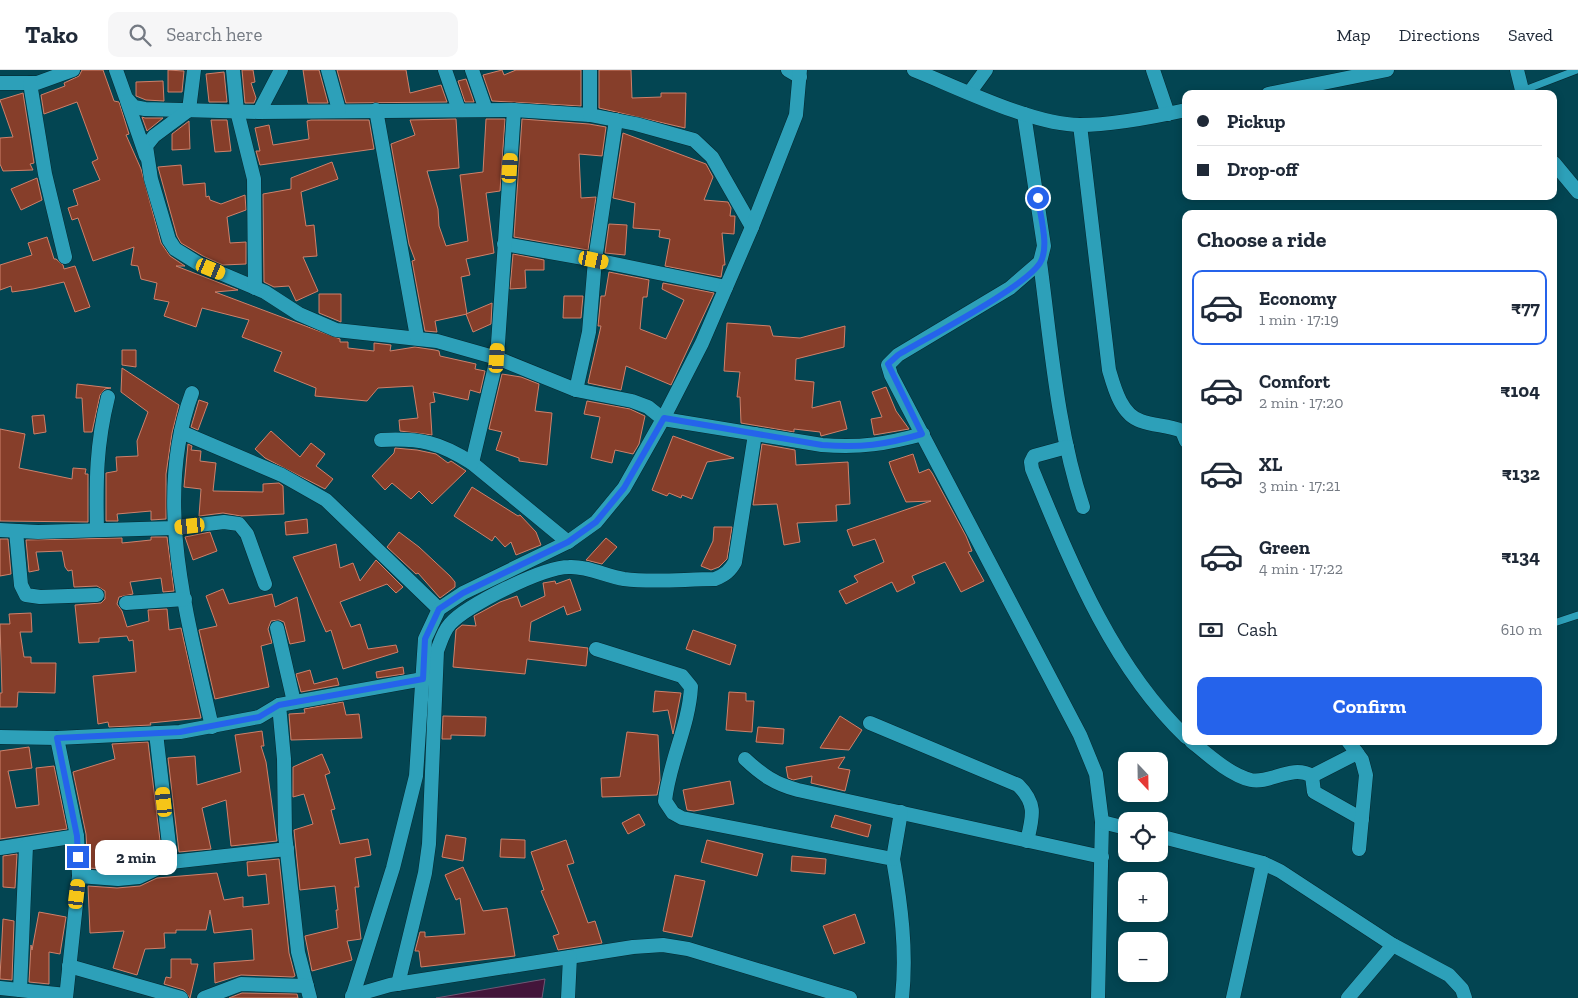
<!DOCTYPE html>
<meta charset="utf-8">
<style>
:root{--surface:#fff;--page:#f6f6f7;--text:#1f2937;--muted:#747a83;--line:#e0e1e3;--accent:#2563eb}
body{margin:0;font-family:"Zilla Slab",serif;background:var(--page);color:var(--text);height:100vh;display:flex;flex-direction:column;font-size:19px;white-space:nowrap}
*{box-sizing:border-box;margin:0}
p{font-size:16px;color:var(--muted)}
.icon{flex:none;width:28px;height:28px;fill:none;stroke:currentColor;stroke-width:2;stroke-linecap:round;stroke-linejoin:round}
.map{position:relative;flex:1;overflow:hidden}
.sheet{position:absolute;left:1182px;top:140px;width:375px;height:535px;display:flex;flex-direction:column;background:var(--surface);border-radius:10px;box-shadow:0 2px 8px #0003}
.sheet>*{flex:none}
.hud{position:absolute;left:1182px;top:20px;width:375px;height:110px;border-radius:10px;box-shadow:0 2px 8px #0003;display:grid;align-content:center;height:110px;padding:0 15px;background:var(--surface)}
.needle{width:32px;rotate:158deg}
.buttons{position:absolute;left:1118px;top:682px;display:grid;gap:10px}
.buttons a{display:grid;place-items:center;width:50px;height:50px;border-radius:10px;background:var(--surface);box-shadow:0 2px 8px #0003;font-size:25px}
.end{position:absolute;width:22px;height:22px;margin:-11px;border:6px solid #2563eb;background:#fff;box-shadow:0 0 0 2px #fff}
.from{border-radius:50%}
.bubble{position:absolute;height:35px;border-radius:10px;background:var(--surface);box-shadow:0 2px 8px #0003;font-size:16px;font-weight:800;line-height:35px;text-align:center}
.car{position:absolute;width:15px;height:30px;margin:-15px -8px;border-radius:6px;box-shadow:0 0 4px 1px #0007;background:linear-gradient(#f5c518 24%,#345 0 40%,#f5c518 0 76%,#345 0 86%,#f5c518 0)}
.hud b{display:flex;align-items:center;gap:18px;height:48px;font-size:19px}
.hud b+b{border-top:1px solid var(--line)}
.hud i{width:12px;height:12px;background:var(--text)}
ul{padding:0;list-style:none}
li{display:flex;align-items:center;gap:15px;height:75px;margin:0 10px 8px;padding:0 5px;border:2px solid transparent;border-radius:10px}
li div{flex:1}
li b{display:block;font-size:19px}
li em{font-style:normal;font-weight:800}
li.on{border-color:var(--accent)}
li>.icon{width:45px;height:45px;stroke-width:1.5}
h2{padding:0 15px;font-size:22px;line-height:60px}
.pay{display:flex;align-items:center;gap:12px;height:55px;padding:0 15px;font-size:19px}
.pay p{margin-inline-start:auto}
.action{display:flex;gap:10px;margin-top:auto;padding:10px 15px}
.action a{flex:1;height:58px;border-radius:10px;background:var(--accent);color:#fff;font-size:20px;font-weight:800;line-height:58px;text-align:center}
header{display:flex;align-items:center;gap:30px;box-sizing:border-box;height:70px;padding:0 25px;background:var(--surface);border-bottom:1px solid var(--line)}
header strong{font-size:24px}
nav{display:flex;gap:28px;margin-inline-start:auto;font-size:18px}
.search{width:350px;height:45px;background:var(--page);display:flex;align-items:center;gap:12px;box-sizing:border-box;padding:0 18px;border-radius:10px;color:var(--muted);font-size:19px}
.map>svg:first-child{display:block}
.water{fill:#43153a;stroke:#705875}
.building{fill:#863e2a;stroke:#cf806a}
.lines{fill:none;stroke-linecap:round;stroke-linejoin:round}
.service-casing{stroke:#052931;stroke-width:8}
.minor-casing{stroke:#052931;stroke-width:15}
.tertiary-casing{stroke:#052931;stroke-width:15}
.service{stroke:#2da0b9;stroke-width:7}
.minor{stroke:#2da0b9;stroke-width:14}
.tertiary{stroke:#2da0b9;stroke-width:14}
.route{stroke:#2563eb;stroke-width:6}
</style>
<header>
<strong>Tako</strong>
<div class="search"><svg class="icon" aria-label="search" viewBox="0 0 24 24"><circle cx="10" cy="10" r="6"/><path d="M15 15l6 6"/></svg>Search here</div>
<nav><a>Map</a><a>Directions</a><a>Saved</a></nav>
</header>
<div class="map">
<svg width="1578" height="928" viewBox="0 0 1578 928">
<rect width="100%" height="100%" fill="#034552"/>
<!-- water -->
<path class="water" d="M545,909L542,928H436Z"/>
<!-- building -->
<g class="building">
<path d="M82,0H103L114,31L119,32L129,64L126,65L141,99L161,173L170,186L185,196H176L238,220L215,222L340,269V272H348V278L374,281V273L391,275L390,281L415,277L435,280L439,281L440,286L476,294L475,299L485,301L480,323L470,320L468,330L433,322L435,332L430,333L432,365L400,361L399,350L418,348L413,316L378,318L367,331L315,326L316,318L274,301L282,282L242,267L249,250L202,238L196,257L164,246L169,232L154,229L157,213L141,209L138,196L131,195L134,177L93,191L78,148L72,150L68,138L78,135L73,120L100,110L92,92L98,89L77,32L44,44L41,25L65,16L64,13L79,6Z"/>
<path d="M168,0L184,1L182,22H168Z"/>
<path d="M242,0H253L255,12L251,13L256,28L254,33H245Z"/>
<path d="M303,0H319L328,33H308Z"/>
<path d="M337,0H406L410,23L441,15L447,32L346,33Z"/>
<path d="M502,0L504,5L516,0H581V36L492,31L483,5Z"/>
<path d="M599,0H631L632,28L661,27V23H686L685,58L599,38Z"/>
<path d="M224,2L227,32H209L206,4Z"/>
<path d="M466,9L474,32H465L458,11Z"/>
<path d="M163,11L164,31L146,30L136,26V12Z"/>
<path d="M23,23L34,93L30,94L33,100L3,101L0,94V68L13,67L0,30Z"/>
<path d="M142,47L145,48H163L147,61Z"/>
<path d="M456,49L459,98L427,101L438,139L439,156L446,176L468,171L460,105L483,102L486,49H505L500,121L486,123L494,183L466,189L470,205L461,207L467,244L435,251L437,262L425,261L412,191L415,190L409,174L391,74L415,65L410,50Z"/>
<path d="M522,49L589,54L606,57L602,86L579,84L581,128L596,127L588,180L514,167Z"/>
<path d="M211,50H227L231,81L215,82Z"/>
<path d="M311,50H369L374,79L260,95L256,81H260L255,58L269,55L273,75L309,69L307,51Z"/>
<path d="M189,51L190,79L172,80V64Z"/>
<path d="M623,63L706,94L713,107L704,130L728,132L731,138L730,146H735L734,164L722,163L725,195H723L721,207L665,196L670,169L659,167L660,160L633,158L635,133L613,128Z"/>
<path d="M332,92L338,109L301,122L306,156L314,155L317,186L303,187L318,221L296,231L289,216L274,217L264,212L263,124L291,119V108Z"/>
<path d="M181,95L183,115L205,113L206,127L209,126L210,130L221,134L245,125L246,140L227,147L230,173L246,172V194L223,195L203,186L181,173L177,166L158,97Z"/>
<path d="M37,108L42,130L21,140L11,119Z"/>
<path d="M609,154L627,155L625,185L605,183Z"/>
<path d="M47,167L54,189H56L63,195L64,199L75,196L90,237L75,242L64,212L33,219L12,222L11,216L0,220V195L32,185L28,173Z"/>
<path d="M513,184L544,190V200H525L526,218L510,219Z"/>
<path d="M609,202L649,210L647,227H643L640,259L666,269L684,230L662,219L663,213L714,223L671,315L626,296L621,320L588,313L601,256H598L601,226H605Z"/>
<path d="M319,224H341V252L319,243Z"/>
<path d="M564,226H583L581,248H563Z"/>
<path d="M492,233L491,254L473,262L466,244Z"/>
<path d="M727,253L770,256L773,266L800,268L845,256L844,277L796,289L795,310L814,312L812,338L840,331L847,359L821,366L820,362L794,359V362L741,353L740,327H737L740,302L724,301Z"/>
<path d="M122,280H136V297L122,295Z"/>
<path d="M122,298L179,335L172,363L166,404V449L151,450V441L117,444L118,451H106V403L117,401L116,387L138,386L137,371L148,342L121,322Z"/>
<path d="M502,304L521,307L539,314L535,341L552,343L547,395L519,391V388L496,380L502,362L489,359Z"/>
<path d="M77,314L111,318L105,319L100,325L92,362H84L82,328H76Z"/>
<path d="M886,317L896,341L909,359L874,365L871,349L882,347L872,322Z"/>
<path d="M199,330L208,333L198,360L191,357Z"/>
<path d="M587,331L630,339L645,346L639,374L633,384L615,380L612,393L591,388L600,347L584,344Z"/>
<path d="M44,345L46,362L34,364L32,346Z"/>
<path d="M0,359L25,364L19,398L72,409L73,398L86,399L85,404H88V452L0,451Z"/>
<path d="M271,361L300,387L311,373L325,384L316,396L333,409L325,419L265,388L255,379Z"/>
<path d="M673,366L734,388L707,392L692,429L682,425L681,428L669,423L667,426L652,420Z"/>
<path d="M188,374L192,376L191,380L201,381L200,391L216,393L213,421L263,422V414L279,413L283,416L284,444L241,446L223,443L199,446L201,419L184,417Z"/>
<path d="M762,374L795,380L796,395L848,392L850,434L836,435L837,451L797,453L800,472L784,475L777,434L753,435Z"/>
<path d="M395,378L417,380L436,384L448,393L451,391L466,401L432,434L419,421L411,429L392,413L385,420L372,406L394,383Z"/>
<path d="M913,384L919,403L929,399L932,403L966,466L972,481L968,482L984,511L961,522L945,492L912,506L915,513L897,522L892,512L846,534L839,521L858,512L854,506L884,492L875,469L853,476L847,460L931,431L906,432L892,401L889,392Z"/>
<path d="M472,417L518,446L520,445L536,462L541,475L516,485L511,472L505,477L495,466L492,471L454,446Z"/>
<path d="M307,449L308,463L286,465L285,452Z"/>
<path d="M714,457H732L727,489L719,497L711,500L701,496L713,471Z"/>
<path d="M210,462L217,481L193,490L185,467Z"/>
<path d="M399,462L419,477L450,506L455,512V517L440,528L418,503L416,504L387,477Z"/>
<path d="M151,467H167L174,521L163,522L161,508L130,512L133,524L119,527L117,534L122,541L127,557L149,551L148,540L167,539L169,560L181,558L201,648L150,653L151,655L109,657L108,652L98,654L93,606L136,602L133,570L129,571L127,566L99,568V572L79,573L75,535L101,533L105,529V521L97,516L74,517L72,500L68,501L65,497L62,481L36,482L39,500L29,502L26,470L122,468V473L151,470Z"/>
<path d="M606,468L617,477L602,494L586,490Z"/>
<path d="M0,469H8L11,504L0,506Z"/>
<path d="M336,474L340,498L353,493L360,511L376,490L403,517L396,523L387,514L340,532L351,557L360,554L368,579L396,575L398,582L343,599L331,560L326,562L293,487Z"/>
<path d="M570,509L581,540L567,545L564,536L531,552L529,571L588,578L586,596L527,589L525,604L453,597L456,560L462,555L476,556L474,546L500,532L517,526L521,537L545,526L543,513L555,511L556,514Z"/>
<path d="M223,519L229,534L272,524L275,537L297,527L305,571L290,574L284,552L279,550L271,551L268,559L272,573L261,576L269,617L215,629L199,560L217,556L206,526Z"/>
<path d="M31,543L32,562H20L24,587H31V593H56L55,623L18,622L17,637H0V623H2L0,554H10L9,544Z"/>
<path d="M693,560L736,575L730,595L686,579Z"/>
<path d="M403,597L404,604L377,608L376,602Z"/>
<path d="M310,600L314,614L337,608L339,615L301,622L296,604Z"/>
<path d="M655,621L681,623L673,664L668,640L653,642Z"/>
<path d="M729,622L746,623V631H754L752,662L726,660Z"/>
<path d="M343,632L346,645L359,644L362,668L291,670L289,644L305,643L304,639Z"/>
<path d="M443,646L486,647L485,666L451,665V669H442Z"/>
<path d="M840,646L862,660L849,680L820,678Z"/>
<path d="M758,657L784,659L783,674L756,672Z"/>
<path d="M262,661L264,676H261L266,692L277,771L231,776L226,730L202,738L211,779L179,782L168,688L195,686L197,715L241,702L235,665Z"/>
<path d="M627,662L658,665L660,710L657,725L602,727L601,708L620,707Z"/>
<path d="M148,672L162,787L154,790L151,775L119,781L120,800L88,798L86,764L73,702L115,689L112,674Z"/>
<path d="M29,677L32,698L8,701L16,738L39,735L36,698L54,696L67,759L0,769V681Z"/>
<path d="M322,684L330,703L325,705L335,739L331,740L340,774L368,769L371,785L355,788L359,817H355L361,869L347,871L352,890L312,901L305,866L338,858L336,840H338L335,816L300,820L294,760L313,754L304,724L293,727V697Z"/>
<path d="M845,687L838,698L850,700L845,721L811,713L812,706L793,710L788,708L786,697Z"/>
<path d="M730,711L734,734L694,741L687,740L683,720Z"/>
<path d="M639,744L645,755L628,764L622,753Z"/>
<path d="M835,745L871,755L868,767L831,757Z"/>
<path d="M446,765L466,768L463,791L442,787Z"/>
<path d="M501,769L525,770V788L500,787Z"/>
<path d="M566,770L574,793L567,795L588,853L595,851L602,873L558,880L553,866L559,864L541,821L544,820L531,782Z"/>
<path d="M707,770L763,784L757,806L701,792Z"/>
<path d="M17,784L15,818L3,817V786Z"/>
<path d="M792,786L826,789L825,804L791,801Z"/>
<path d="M279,789L289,883L295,906L293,907L241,905L215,913L214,893L254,890L252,859L214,863L210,840L206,860H176V863H164L165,878L145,879L137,905L113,898L124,861L90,863L88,816L117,818L140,816L157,808L217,803L224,830L243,827V837L269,834L266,804L248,806L247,792Z"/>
<path d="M463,797L483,841L507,838L515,886L421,897L419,881H415L420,862H425V867L465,864L460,828L456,830L445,805Z"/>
<path d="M675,805L705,811L692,867L663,861Z"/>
<path d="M39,842L66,847L60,884L49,882V914L29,912L31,875L32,880Z"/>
<path d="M855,844L865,873L834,884L823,856Z"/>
<path d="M3,849L14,851L12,910L0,909V907Z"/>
<path d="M171,889H191V894H198L190,928L184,920L164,914L166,907L171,908Z"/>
<path d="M242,923L297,924L298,928H229Z"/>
</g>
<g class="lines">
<defs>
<g id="service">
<path d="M1522,21L1577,0"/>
<path d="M1554,553L1578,545"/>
</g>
<g id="minor">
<path d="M116,0L126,28L134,37L145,39L259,42L514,40L590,45L636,54L694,70L712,87L752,157"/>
<path d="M194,0L189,40L154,66L146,76L151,109L169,170L175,179L199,194L265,222L299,244L336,260L437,271L497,288L576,320L632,331L648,337L663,349L822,375C861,378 886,374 923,364"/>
<path d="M233,0L237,41L254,109L255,218"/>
<path d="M328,0L339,40"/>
<path d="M445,0L459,40"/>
<path d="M472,0L486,40"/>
<path d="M788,0L800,7"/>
<path d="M1153,0L1168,44"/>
<path d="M0,13H37L73,0"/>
<path d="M30,13L45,104L65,187"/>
<path d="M970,22L986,0"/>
<path d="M127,31L146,86"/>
<path d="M376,40L417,267"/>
<path d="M259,42L281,0"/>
<path d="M1024,44L1044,176L1040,192L1010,218L898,285L888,295L891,305L1080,665L1096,704L1102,752L1098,928"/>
<path d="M590,45V0"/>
<path d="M1080,55L1109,300C1114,317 1121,345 1141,351C1154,356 1168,355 1182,361L1186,371"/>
<path d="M504,174L595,190L726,217"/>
<path d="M1040,192C1051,274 1057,359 1083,437"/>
<path d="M576,320L589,262L595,190L616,50"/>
<path d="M192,323C152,431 188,549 212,657"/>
<path d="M181,362L282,405L326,430L439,539"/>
<path d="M381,370C420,368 439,372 472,393L568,472"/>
<path d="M1067,377L1034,386L1031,392L1032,399C1071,493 1111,595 1186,667"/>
<path d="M472,393L497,288L514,40"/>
<path d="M0,460L38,462L173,458L224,452L239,454L247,464L265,514"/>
<path d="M97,460C96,412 96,375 108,327"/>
<path d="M16,461L21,515L26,525L40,527L97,525"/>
<path d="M126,533L185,529"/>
<path d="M277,558L294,632"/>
<path d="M596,579L682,606L691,617C689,656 669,692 665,731L673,743L682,748L893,789C901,835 907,881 902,928"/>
<path d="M279,635L284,689L285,764L298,882L310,928"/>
<path d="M870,653L1018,715C1037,734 1033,746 1027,771"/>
<path d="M156,663L171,792"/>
<path d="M0,667L57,668L180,662L259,647L279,635L423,609"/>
<path d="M57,668L77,766L79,806L66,928"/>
<path d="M1191,671C1208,685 1230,705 1251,710C1270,714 1292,694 1312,706L1314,722L1362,749"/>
<path d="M1348,671L1362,690L1366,705L1359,779"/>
<path d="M745,689C762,705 775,714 798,720L1102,787"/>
<path d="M1312,706L1357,683"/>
<path d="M1102,752L1126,758"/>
<path d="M1159,766L1263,793L1280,801L1393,875L1449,905L1462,919L1465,928"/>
<path d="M0,778L77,766"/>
<path d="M893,789L901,742"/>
<path d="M79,806L118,809L139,807L171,792L287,779"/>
<path d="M69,896L181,928"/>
<path d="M398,914L425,803L429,774L437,581C441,571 443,562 450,554C467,535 543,497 569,497C587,496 606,506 624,509C654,513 685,509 715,509C725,505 730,501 735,492L755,364"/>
<path d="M0,918L66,925"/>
<path d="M20,920L26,776"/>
<path d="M352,926L390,915L633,877L663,875L688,879L850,928"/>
<path d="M204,928L241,914L307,916"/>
<path d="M568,928L570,887"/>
<path d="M1233,928L1263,793"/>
<path d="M1348,928L1393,875"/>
</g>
<g id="tertiary">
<path d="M914,0C959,18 1033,55 1080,55C1113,55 1154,47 1186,40"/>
<path d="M1517,0L1523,24"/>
<path d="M1268,24L1387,0"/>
<path d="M1554,93L1578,122"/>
<path d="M352,928L393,798L416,706L425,569L439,539L463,523L568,472L596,452L624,418L663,349L702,273L752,157L796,45L800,0"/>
</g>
</defs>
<!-- service casing -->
<use href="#service" class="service-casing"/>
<!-- minor casing -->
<use href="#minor" class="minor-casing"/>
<!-- tertiary casing -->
<use href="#tertiary" class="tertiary-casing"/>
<!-- service -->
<use href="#service" class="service"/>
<!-- minor -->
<use href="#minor" class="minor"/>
<!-- tertiary -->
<use href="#tertiary" class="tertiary"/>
</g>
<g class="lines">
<!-- route -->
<path class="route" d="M78,787L77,766L57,668L180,662L259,647L279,635L423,609L425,569L439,539L463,523L568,472L596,452L624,418L664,348L822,375C862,378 884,375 922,364L888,294L898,285C928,267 1024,218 1040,193C1050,177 1040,146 1038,128"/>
</g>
</svg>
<div class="buttons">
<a><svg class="needle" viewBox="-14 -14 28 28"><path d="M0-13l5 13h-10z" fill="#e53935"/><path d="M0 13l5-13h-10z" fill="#747a83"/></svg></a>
<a><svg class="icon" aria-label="locate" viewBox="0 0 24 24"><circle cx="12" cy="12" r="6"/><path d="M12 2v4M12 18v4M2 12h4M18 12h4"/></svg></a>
<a>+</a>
<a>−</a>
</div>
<i class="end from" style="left:1038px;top:128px"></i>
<i class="end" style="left:78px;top:787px"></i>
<div class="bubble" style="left:95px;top:770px;width:82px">2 min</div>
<i class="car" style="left:510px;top:98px;rotate:4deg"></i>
<i class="car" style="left:594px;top:190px;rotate:102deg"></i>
<i class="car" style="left:211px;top:199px;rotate:112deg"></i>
<i class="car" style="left:497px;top:288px;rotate:4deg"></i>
<i class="car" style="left:190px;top:456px;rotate:264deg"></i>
<i class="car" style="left:164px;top:732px;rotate:354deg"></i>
<i class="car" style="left:77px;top:824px;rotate:7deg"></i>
<div class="hud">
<b><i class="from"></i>Pickup</b>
<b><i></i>Drop-off</b>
</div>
<section class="sheet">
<h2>Choose a ride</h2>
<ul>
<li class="on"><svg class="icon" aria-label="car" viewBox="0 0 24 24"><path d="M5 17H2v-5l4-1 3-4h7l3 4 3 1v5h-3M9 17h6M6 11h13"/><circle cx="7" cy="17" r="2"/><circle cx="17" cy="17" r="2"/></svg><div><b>Economy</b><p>1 min · 17:19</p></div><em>₹77</em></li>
<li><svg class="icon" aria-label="car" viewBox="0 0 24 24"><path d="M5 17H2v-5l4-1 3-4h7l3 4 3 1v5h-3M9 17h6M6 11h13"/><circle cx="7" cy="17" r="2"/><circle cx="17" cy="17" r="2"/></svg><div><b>Comfort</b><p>2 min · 17:20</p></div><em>₹104</em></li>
<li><svg class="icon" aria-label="car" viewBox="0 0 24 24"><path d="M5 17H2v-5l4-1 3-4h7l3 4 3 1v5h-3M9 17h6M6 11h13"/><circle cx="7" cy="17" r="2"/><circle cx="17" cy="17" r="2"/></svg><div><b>XL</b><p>3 min · 17:21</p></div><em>₹132</em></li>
<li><svg class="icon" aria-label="car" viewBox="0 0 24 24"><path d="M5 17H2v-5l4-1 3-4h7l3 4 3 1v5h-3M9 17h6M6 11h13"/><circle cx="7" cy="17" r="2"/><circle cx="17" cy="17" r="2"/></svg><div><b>Green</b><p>4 min · 17:22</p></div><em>₹134</em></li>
</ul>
<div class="pay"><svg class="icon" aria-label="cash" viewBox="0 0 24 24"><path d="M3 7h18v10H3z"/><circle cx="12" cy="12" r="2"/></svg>Cash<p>610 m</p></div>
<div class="action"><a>Confirm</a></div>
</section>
</div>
